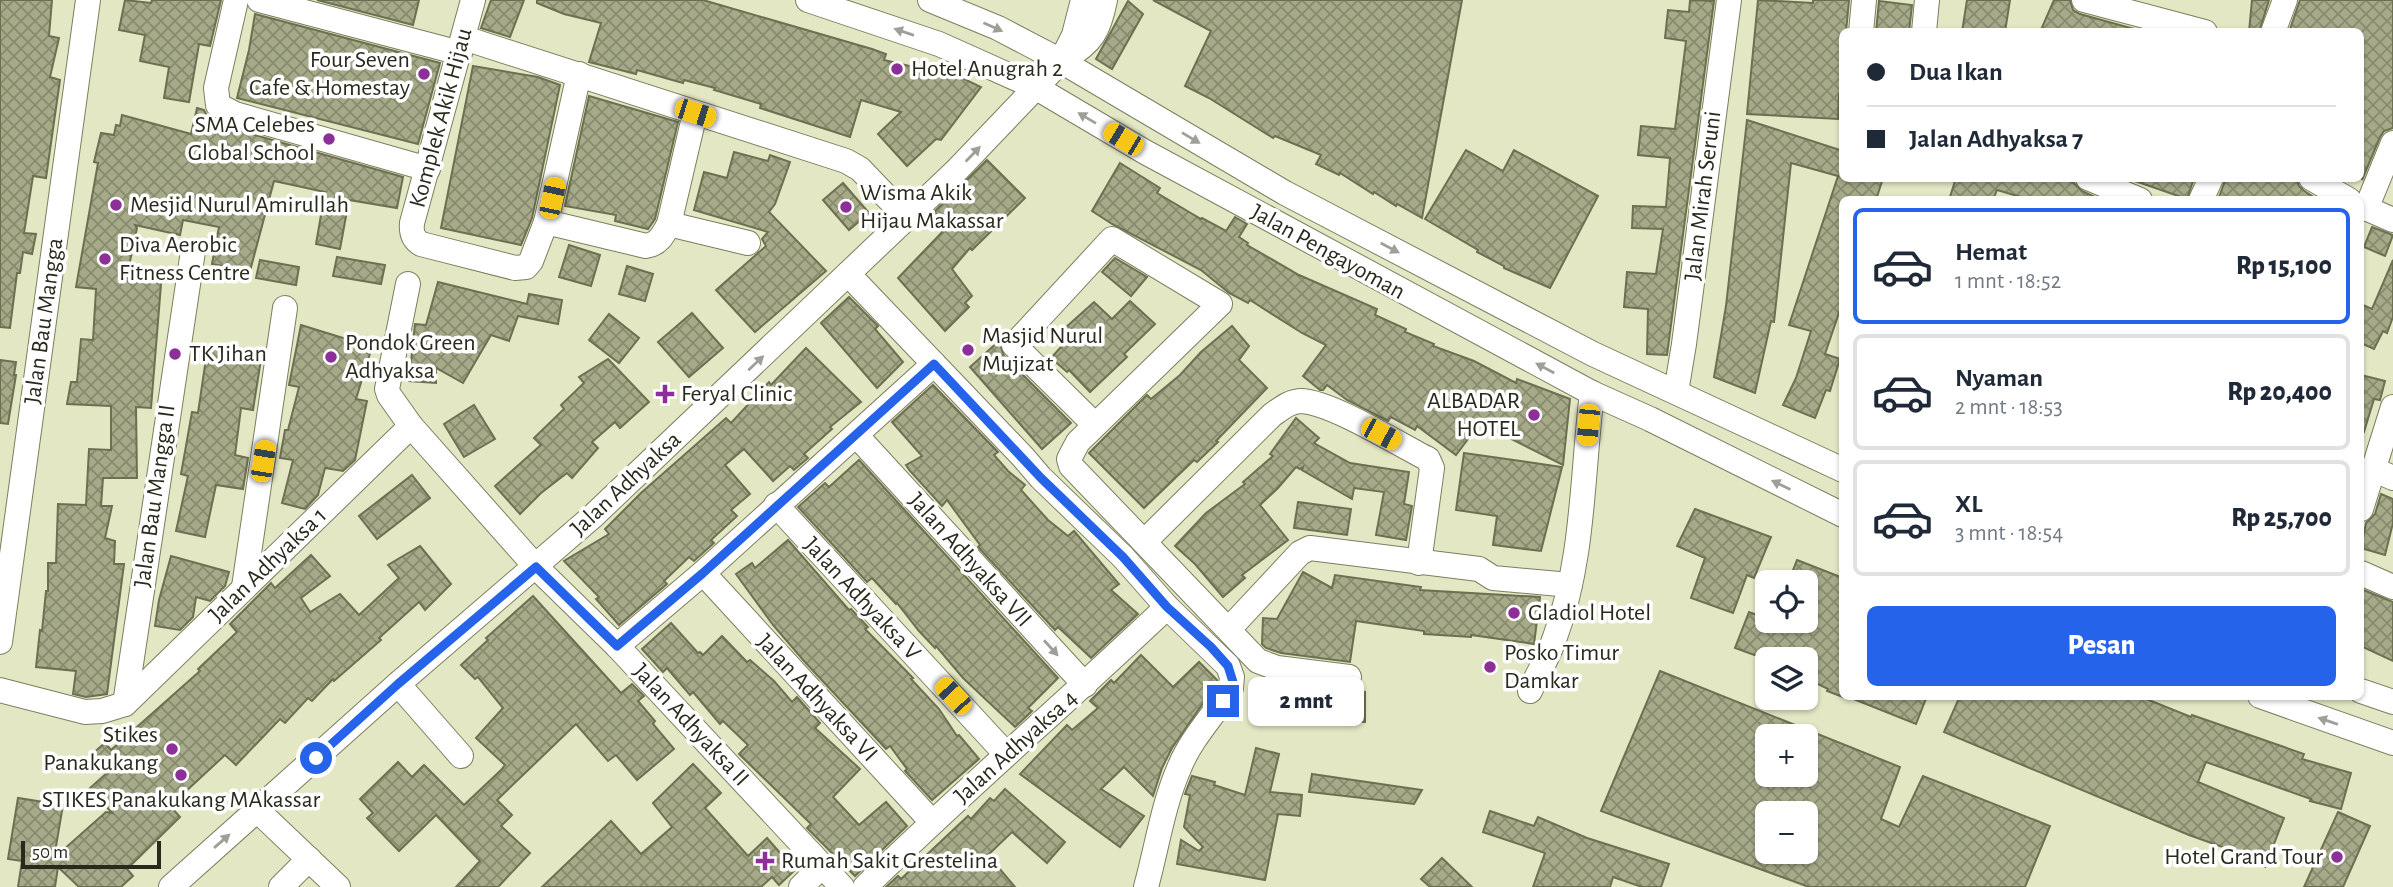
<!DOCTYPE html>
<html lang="id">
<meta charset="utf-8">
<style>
:root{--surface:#fff;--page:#f2f2f3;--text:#1f2937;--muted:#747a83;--line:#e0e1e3;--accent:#2563eb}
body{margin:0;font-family:"Alegreya Sans",sans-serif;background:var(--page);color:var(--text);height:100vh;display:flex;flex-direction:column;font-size:26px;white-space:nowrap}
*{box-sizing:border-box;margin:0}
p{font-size:23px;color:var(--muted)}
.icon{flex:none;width:38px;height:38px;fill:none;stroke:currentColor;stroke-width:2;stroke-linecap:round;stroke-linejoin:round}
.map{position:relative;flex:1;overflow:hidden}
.drawer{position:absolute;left:1839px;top:196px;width:525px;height:504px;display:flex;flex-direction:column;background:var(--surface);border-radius:10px;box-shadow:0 2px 5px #0004}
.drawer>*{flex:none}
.top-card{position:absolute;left:1839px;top:28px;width:525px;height:154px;border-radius:10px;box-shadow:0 2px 5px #0004;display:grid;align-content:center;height:154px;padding:0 28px;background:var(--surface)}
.buttons{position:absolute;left:1755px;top:570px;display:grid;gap:14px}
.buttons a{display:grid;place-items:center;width:63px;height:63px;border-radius:10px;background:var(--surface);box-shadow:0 2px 5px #0004;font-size:35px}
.scale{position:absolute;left:21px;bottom:18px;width:140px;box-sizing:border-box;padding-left:7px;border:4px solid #292a1d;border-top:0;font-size:19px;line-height:24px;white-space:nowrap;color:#292a1d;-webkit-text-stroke:5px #fff;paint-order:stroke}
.end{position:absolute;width:32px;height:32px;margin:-16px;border:9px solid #2563eb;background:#fff;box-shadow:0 0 0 4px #fff}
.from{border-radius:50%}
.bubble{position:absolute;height:49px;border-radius:10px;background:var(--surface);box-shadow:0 2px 5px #0004;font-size:23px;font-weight:800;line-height:49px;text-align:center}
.car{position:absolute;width:21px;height:42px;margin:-21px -10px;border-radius:9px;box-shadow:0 0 5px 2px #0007;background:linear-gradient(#f5c518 24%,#345 0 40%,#f5c518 0 76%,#345 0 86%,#f5c518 0)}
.top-card b{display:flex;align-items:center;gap:24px;height:66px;font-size:26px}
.top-card b+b{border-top:2px solid var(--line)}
.top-card i{width:18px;height:18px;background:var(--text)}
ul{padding:12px 0 0;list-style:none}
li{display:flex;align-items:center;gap:21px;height:116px;margin:0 14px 10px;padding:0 14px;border:4px solid var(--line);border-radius:10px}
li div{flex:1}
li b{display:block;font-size:26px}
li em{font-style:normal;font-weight:800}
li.on{border-color:var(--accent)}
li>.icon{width:63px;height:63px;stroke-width:1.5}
.cta{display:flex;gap:14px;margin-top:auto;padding:14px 28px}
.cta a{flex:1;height:80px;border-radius:10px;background:var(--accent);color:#fff;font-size:28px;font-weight:800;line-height:80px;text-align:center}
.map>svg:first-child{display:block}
.building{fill:url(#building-cross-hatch);stroke:#6c7050;stroke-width:2;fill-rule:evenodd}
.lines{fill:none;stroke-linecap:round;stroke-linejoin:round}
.minor-casing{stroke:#7b7f5f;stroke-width:26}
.minor{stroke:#fff;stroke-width:24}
.oneway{fill:#9f9f99}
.route{stroke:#2563eb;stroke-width:9}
.poi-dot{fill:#8d2f99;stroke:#fff;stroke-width:2.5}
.labels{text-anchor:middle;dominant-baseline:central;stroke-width:7;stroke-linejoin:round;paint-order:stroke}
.poi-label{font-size:24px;fill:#292a1d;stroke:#fff;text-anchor:start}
.street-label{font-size:24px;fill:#292a1d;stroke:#fff}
</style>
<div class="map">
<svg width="2393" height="887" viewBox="0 0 2393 887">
<defs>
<pattern id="building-cross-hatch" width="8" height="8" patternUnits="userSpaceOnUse" patternTransform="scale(1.75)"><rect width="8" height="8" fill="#a6aa89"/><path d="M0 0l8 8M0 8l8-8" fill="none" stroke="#878b6f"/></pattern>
</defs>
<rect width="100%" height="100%" fill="#e3e7c4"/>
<!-- building -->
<g class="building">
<path d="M0,0H52L49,36L59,38L50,77L60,80L46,178L33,176L24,233L36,234L32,254L23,252L20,273H17L10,328L0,327Z"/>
<path d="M125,0L151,3L152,0H221L210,46L199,44L189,102L164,98L169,67L140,61L145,35L119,30Z"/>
<path d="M317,0H419L413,25Z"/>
<path d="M491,0H524L510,37L481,28Z"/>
<path d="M537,0H703L872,49L886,54L884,60L914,67V71L935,73L952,79L954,74L981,87L941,140L936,139L907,166L878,134L901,112L861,100L850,137L760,108L761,104L714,90L715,88L684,80L683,83L637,70L636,74L589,62L601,23L564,14L537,3Z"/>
<path d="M1153,0H1462L1422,218L1397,204L1396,206L1374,192L1373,194L1340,173L1339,175L1316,164L1321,155L1275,136L1273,138L1209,98L1185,86L1211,31Z"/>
<path d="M1690,0L1714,1L1667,355L1647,354L1648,309L1624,307L1627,272L1656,274L1663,229L1632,228L1633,206L1666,207L1670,158L1638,155L1641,126L1675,129L1686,41L1665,38L1668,10L1689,12Z"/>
<path d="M1758,0L1813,3V0H1849L1846,32H1843V79L1839,95L1838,119L1747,114Z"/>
<path d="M1967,0H2010L2005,32H1962Z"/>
<path d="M2054,0H2070L2073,10L2080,14L2145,32H2040Z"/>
<path d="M2252,0H2269L2259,32H2249Z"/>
<path d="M2300,0H2393V128L2384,131L2380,137L2362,180L2361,32H2289Z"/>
<path d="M1128,1L1143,14L1112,69L1096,59Z"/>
<path d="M1879,1L1912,5L1909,32H1876Z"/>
<path d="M255,14L440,63L418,144L237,98L249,50Z"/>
<path d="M473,66L538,77L560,85L532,218L521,245L441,228Z"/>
<path d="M589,96L678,122L655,219L648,229L615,221L616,215L565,206Z"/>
<path d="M197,108L204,110L206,114L217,121L216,127L248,133L403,177L397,208L349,200L340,249L316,244L325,192L274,181L250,271L212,264L219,227L183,220L180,235L135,225L137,228L129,266L162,272L151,408L136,407L137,478H103L101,506H112L105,538L115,541L114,564H124L107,694L86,697L73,694L76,671L36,667L40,630L42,631L46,591H48V563H56L58,504L86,505L89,449L111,450V406L67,404L71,382H77L81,339L93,340L96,289L76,287L98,163L94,162L101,133L114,135L116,125L120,126L122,115L191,134Z"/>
<path d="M1747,120L1843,151V178H1883L1876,200H1843V301L1825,354L1840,359L1830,391L1826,390L1815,418L1783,405L1796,378L1811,331L1789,325L1838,176L1791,163L1774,322L1771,321L1755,393L1714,377L1726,306Z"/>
<path d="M1466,150L1503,171L1514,150L1598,196L1550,288L1504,268V266L1477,252L1478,250L1425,219Z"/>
<path d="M734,152L768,161L770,155L790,162L775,204L769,212L826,271L755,332L716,290L766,246L762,239L768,232L694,210L704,172L727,178Z"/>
<path d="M987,160L1025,198L972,250L970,248L952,269L972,296L965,303L969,307L945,331L898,278L948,226L934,212Z"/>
<path d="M1120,163L1160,188L1157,193L1201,219L1202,218L1226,231L1235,217L1247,224L1239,237L1248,243L1247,245L1299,275L1377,309L1375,315L1406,329L1405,332L1434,344L1433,346L1474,361L1516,383L1517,379L1570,399L1563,465L1480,423L1456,455L1417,426L1415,430L1391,417L1388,421L1347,400L1327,385L1323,390H1320L1303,376L1326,345L1302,333L1250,300L1248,303L1229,293L1201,270L1112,224L1092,211Z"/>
<path d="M1956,178H2062L2074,183L2082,191L2101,200H2031L1997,190L1993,200H1949Z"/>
<path d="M2135,178H2194L2187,199L2135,181Z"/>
<path d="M2226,178H2296L2299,186L2303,190L2318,200H2218Z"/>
<path d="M843,183L869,213L849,230L823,200Z"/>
<path d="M2372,227L2393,235L2385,256L2364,247Z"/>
<path d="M569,245L600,255L591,286L559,277Z"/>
<path d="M337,257L385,265L381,284L333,276Z"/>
<path d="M1115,258L1147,277L1131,296L1102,272Z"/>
<path d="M260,260L299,267L296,285L256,278Z"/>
<path d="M2393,260V317L2387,333L2383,331L2374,349L2361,343V304L2372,309Z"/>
<path d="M627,266L653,274L645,301L619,294Z"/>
<path d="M438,282L527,304L529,294L562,300L558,324L518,316L509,341L491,335L463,383L436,368V383L409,381L415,324L426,325Z"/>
<path d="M849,297L878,326L875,329L903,362L877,388L821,323Z"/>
<path d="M1130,301L1155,324L1124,354L1127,357L1090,392L1069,370L1067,372L1051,358L1072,335L1064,329L1094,302L1112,319Z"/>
<path d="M692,313L723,348L689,377L658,342Z"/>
<path d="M609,314L639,338L619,363L589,340Z"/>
<path d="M301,325L372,347L356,399L367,401L355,460L343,471L325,468L318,495L305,509L282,503L293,460L280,458L285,430H288L299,387L289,385Z"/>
<path d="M1232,326L1249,346L1239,360L1267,388L1216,441L1218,442L1197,462L1194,460L1144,508L1089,453L1147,395L1151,399L1180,375L1201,352Z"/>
<path d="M999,341L1004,356L1071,423L1042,449L970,367Z"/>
<path d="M208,345L262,353L253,410L241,408L235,455L248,458L243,489L216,485L205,537L176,531L188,476L181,474L192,412L198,413Z"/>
<path d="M806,348L861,402L830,427L832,429L804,454L808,458L794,470L790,466L773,481L744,449L725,465L750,494L731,510L737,516L711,540L714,543L694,561L689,557L664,581L667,584L619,625L596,599L599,597L564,561L609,534L605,529L641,493L726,418L731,423L769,382L771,385Z"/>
<path d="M608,359L649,402L620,428L615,422L592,442L598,448L572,478L567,473L541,493L520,514L495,486L541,445L534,438L564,409L561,405L584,383L579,377Z"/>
<path d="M0,360L16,362L14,375H16L8,424L0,423Z"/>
<path d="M2361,375L2385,381L2380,400L2374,399L2364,432L2361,431Z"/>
<path d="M933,385L998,452L994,455L1008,471L1025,485L1021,490L1048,520L1068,536L1074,531L1119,584L1111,590L1138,614L1091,658L1058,627L1055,630L978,547L980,545L947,500L942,506L910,471L906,465L922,456L892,422Z"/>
<path d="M474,405L495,439L464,457L444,424Z"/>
<path d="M1296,418L1319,438L1314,443L1350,463L1409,472L1404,504L1412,506L1406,540L1376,535L1384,492L1354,488L1352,499L1302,470L1303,467L1300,469L1296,467L1278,488L1260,505L1288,540L1242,575L1245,578L1223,597L1195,564L1175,546L1206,513L1245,484L1243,482L1273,456L1270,454Z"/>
<path d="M1464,453L1562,467L1541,551L1493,545L1497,516L1456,510Z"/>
<path d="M859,460L1058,678L1028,708L1032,711L1015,727L963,678L936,646L935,648L919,631L897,603L896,604L872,578L867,582L798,507L825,483L829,487Z"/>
<path d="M412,475L430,498L377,539L359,516Z"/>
<path d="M2381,494L2393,499V523L2385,555L2361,548L2366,523L2375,514Z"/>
<path d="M1298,502L1351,509L1347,535L1294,528Z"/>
<path d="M1695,509L1771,537L1754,578L1747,575L1733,613L1691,598L1705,558L1677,546Z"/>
<path d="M788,540L849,610L851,609L868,627L865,629L913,678L911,679L939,709L957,736L959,735L979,759L932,800L905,771L907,769L890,746L886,749L804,661L773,625L736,574L752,563L755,568Z"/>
<path d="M420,546L451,584L425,610L419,602L379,638L381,640L334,681L333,679L312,701L308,698L285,723L280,719L236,765L225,755L170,806L180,817L127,869L133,876L121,887H79L58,867L55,887H18L22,861L8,859L18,798L63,805L54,858L106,812L112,813L90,788L108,772L92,754L105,743L111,750L200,671L198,669L237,632L230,624L271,583L275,588L311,555L330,576L301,598L310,612L340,594L359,615L399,578L388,565Z"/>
<path d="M171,556L229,572L225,586L210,601L196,597L193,617L180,630L155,626L159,600Z"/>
<path d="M1797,560L1843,578V697L1827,691L1828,689L1806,678V660H1768L1735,648L1749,612L1768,619V621H1778L1806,631V583H1788Z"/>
<path d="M1303,572L1332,588L1335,575L1421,587L1420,590L1540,597L1534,644L1471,635V637L1424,634V631L1356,621L1350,662L1281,653L1266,648L1262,644L1263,618L1277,619Z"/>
<path d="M2361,589L2393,602V661L2361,646Z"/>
<path d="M533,596L621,693L632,684L644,696L638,701L655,721L653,724L674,749L637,780L616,755L608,761L576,724L497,800L512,815L501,826L530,853L498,887H456L480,861L436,815L399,851L367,818L373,813L360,799L398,762L412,777L424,765L464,805L501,770L505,765L476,738L503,708L478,677L475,679L461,665L488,640L486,638Z"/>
<path d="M671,623L698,653L700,652L703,655L722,636L747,662L750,660L774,681L792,702L797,697L820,723L815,728L860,769L833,797L859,825L886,802L907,826L855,876L807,828L811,824L739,754L748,745L723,721L720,724L693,692L690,695L667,668L663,672L642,649Z"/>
<path d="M1141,655L1173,687L1199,662L1217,680V683L1172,748L1162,768L1153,796L1124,767L1101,789L1144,816L1120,847L1020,774L1067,725L1072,730L1098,708L1090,701L1111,680L1114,683Z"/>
<path d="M1660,671L1900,767L1881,819L1899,827L1923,776L2050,826L2025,887H1809L1601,811ZM1768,737H1806V775H1768ZM1768,814H1806V852H1768Z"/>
<path d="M1294,686L1365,692V722L1344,721V713L1292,709Z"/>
<path d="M1846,696H1927L1916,724Z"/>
<path d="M1960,696H2139L2191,717L2192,715L2304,754L2302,759L2351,773L2341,809L2310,801L2311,799L2206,762L2198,782L2284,818L2265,867L2247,859L2248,856L2189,835L1944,732Z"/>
<path d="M1256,748L1279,754L1270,792L1302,795L1300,816L1278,814L1265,880L1177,864L1181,840L1199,851L1203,847L1184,827L1190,795L1185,794L1192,776L1215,782L1214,785L1245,795Z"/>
<path d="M693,764L721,793L705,808L748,856L767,838L795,870L779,885L772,877L761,887H542L611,821L641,854L672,827L653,803Z"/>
<path d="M1312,774L1422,790L1414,804L1309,792Z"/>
<path d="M1005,789L1065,842L1047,863L1012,832L988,855L1015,887H886L898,876L901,879L968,816L971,819L990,798L994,801Z"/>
<path d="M1490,811L1534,826L1538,817L1587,838L1669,864L1661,887H1642L1613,877L1610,887H1533L1545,853L1483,832Z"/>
<path d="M2338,812L2370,826L2343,887H2304Z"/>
<path d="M1442,858L1472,887H1430L1421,879Z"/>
</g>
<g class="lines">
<defs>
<g id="minor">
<path d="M236,0L216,88L218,105L235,114L428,169"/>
<path d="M259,0L460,53"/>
<path d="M473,0L412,223C411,233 413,239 421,244L515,268L526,267L531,261L546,222L579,74"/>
<path d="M808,0L939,44L1035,87L1145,152L1592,393L1650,419L1843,515"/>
<path d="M930,0L998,28L1061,61L1285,193L1593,354L1843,470"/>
<path d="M2084,0L2205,32"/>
<path d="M1861,32L1864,0"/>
<path d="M1924,32L1927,0"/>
<path d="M2273,32L2285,0"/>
<path d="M464,38L846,161L860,169L907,218"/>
<path d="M1064,59C1092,43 1099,31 1105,0"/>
<path d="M2088,178L2140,200"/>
<path d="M2311,178L2349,200"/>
<path d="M2201,200L2211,178"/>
<path d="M2361,206L2393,220"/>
<path d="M2366,209L2393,143"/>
<path d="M546,222L646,246C659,244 663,235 669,224L695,113"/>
<path d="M669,224L748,243"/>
<path d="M848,274L1023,457L1041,478L1123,557L1167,607L1228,666L1232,677L1231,688C1215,714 1192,737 1180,766C1163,804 1157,847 1146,887"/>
<path d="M408,284L387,389L389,395L411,426L536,567L617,646L842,887"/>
<path d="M1676,392L1684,344L1729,0"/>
<path d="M1095,425L1014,345L1112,239L1220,304L1078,442L1069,459L1071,466L1258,661L1277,668L1349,677"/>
<path d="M856,435L1085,685"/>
<path d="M2373,469L2393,478"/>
<path d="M776,505L1006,754"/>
<path d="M2361,509L2393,407"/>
<path d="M1145,541L1272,415C1282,408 1290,401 1302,401C1333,403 1398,444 1428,459L1432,468L1419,563"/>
<path d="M703,573L932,822"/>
<path d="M2361,573L2393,587"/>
<path d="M244,587L285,308"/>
<path d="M1229,629L1300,553L1310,548L1479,569L1493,578L1570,585"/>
<path d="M0,642L88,0"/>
<path d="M617,646L703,573L934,364"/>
<path d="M398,684L461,756"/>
<path d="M0,690L85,712L102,711L125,704L411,426"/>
<path d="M1530,691C1538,673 1549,656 1555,637C1584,560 1582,474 1592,393"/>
<path d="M2361,691L2393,702"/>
<path d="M2260,696L2393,743"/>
<path d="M125,704L193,251"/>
<path d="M257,810L338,887"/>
<path d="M171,887L398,684L592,517L956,171L1061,61L1074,35L1083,0"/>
<path d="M281,887L309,859"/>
<path d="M801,887L822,866"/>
<path d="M865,887C963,791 1067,702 1167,607"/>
</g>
</defs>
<!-- minor casing -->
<use href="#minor" class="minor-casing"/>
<!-- minor -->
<use href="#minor" class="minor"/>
</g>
<!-- one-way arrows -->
<defs><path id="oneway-solid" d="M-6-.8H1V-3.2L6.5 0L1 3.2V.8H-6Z" transform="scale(1.75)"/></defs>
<g class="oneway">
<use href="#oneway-solid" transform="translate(993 27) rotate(24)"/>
<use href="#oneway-solid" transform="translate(904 32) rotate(-161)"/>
<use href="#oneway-solid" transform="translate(1087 118) rotate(-149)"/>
<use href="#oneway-solid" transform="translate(1191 138) rotate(31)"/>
<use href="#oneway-solid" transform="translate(973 154) rotate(-46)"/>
<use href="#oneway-solid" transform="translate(1390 248) rotate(28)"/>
<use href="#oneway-solid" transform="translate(756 363) rotate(-43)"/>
<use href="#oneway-solid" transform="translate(1545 368) rotate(-152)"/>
<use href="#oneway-solid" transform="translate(1781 485) rotate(-154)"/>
<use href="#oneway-solid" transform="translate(1051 648) rotate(48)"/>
<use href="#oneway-solid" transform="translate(2328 721) rotate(-161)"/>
<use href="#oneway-solid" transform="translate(222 841) rotate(-41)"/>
</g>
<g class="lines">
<!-- route -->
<path class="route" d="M316,758L398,684L536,567L617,646L703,573L934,364L1041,478L1123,557L1167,607L1211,647L1228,666L1233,682L1223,701"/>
</g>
<!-- markers -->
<g class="poi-dot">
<circle cx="897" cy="69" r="7"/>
<circle cx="424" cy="74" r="7"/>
<circle cx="329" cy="139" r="7"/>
<circle cx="116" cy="205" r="7"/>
<circle cx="846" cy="207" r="7"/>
<circle cx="105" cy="259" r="7"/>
<circle cx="968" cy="350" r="7"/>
<circle cx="175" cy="354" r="7"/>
<circle cx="331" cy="357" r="7"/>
<path d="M661.5 383.5h7v7h7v7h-7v7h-7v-7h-7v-7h7z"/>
<circle cx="1534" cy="415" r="7"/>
<circle cx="1514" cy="613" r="7"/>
<circle cx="1490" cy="667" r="7"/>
<circle cx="172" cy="749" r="7"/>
<circle cx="181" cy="775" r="7"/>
<circle cx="2337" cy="857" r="7"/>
<path d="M761.5 850.5h7v7h7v7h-7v7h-7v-7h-7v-7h7z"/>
</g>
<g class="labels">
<!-- poi labels -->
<g class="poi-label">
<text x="410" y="60" text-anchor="end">Four Seven<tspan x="410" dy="28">Cafe &amp; Homestay</tspan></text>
<text x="911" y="69">Hotel Anugrah 2</text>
<text x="315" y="125" text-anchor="end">SMA Celebes<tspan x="315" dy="28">Global School</tspan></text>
<text x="860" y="193">Wisma Akik<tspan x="860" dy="28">Hijau Makassar</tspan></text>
<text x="130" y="205">Mesjid Nurul Amirullah</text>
<text x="119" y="245">Diva Aerobic<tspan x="119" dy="28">Fitness Centre</tspan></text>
<text x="982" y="336">Masjid Nurul<tspan x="982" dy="28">Mujizat</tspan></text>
<text x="345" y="343">Pondok Green<tspan x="345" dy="28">Adhyaksa</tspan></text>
<text x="189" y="354">TK Jihan</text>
<text x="681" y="394">Feryal Clinic</text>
<text x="1520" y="401" text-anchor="end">ALBADAR<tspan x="1520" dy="28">HOTEL</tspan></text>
<text x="1528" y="613">Gladiol Hotel</text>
<text x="1504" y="653">Posko Timur<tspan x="1504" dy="28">Damkar</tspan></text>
<text x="158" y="735" text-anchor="end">Stikes<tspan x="158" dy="28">Panakukang</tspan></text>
<text x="181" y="800" text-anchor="middle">STIKES Panakukang MAkassar</text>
<text x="2323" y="857" text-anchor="end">Hotel Grand Tour</text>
<text x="781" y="861">Rumah Sakit Grestelina</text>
</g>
<!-- street labels -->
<g class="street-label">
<text transform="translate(441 118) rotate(-75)">Komplek Akik Hijau</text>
<text transform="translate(1703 196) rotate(-83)">Jalan Mirah Seruni</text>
<text transform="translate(1328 252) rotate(29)">Jalan Pengayoman</text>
<text transform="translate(44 321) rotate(-82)">Jalan Bau Mangga</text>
<text transform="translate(626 484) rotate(-43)">Jalan Adhyaksa</text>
<text transform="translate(155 496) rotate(-82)">Jalan Bau Mangga II</text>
<text transform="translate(970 560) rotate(48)">Jalan Adhyaksa VII</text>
<text transform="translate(268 565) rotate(-44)">Jalan Adhyaksa 1</text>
<text transform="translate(862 599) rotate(47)">Jalan Adhyaksa V</text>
<text transform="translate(817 698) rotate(47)">Jalan Adhyaksa VI</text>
<text transform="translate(691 725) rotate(47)">Jalan Adhyaksa II</text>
<text transform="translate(1016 747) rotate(-42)">Jalan Adhyaksa 4</text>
</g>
</g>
</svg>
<div class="buttons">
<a><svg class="icon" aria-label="locate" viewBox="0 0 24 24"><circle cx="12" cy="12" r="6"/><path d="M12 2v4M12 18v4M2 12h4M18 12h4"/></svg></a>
<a><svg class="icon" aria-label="layers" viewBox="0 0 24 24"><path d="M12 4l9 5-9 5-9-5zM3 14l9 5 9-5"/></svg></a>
<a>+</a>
<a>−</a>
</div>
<div class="scale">50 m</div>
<i class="end from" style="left:316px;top:758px"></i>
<i class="end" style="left:1223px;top:701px"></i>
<div class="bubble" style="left:1248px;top:677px;width:116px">2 mnt</div>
<i class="car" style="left:695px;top:113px;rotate:108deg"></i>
<i class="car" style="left:1123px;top:139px;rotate:301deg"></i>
<i class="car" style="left:552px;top:198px;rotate:12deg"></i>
<i class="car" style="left:1588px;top:425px;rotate:185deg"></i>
<i class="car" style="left:1381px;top:434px;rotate:118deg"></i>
<i class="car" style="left:263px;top:461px;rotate:9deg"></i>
<i class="car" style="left:953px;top:696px;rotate:317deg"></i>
<div class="top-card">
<b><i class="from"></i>Dua Ikan</b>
<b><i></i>Jalan Adhyaksa 7</b>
</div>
<section class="drawer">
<ul>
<li class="on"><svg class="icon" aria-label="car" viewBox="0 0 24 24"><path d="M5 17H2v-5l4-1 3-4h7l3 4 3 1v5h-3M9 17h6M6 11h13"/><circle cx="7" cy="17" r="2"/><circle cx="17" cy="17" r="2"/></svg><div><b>Hemat</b><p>1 mnt · 18:52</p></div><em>Rp 15,100</em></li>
<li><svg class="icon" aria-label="car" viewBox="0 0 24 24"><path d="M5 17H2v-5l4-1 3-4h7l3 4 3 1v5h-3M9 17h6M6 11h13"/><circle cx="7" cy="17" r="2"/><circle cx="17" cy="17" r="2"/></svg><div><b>Nyaman</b><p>2 mnt · 18:53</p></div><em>Rp 20,400</em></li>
<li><svg class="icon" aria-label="car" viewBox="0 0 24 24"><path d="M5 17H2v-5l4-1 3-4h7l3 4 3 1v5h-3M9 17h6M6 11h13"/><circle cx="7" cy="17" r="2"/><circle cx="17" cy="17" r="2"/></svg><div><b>XL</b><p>3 mnt · 18:54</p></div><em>Rp 25,700</em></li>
</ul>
<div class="cta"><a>Pesan</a></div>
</section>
</div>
